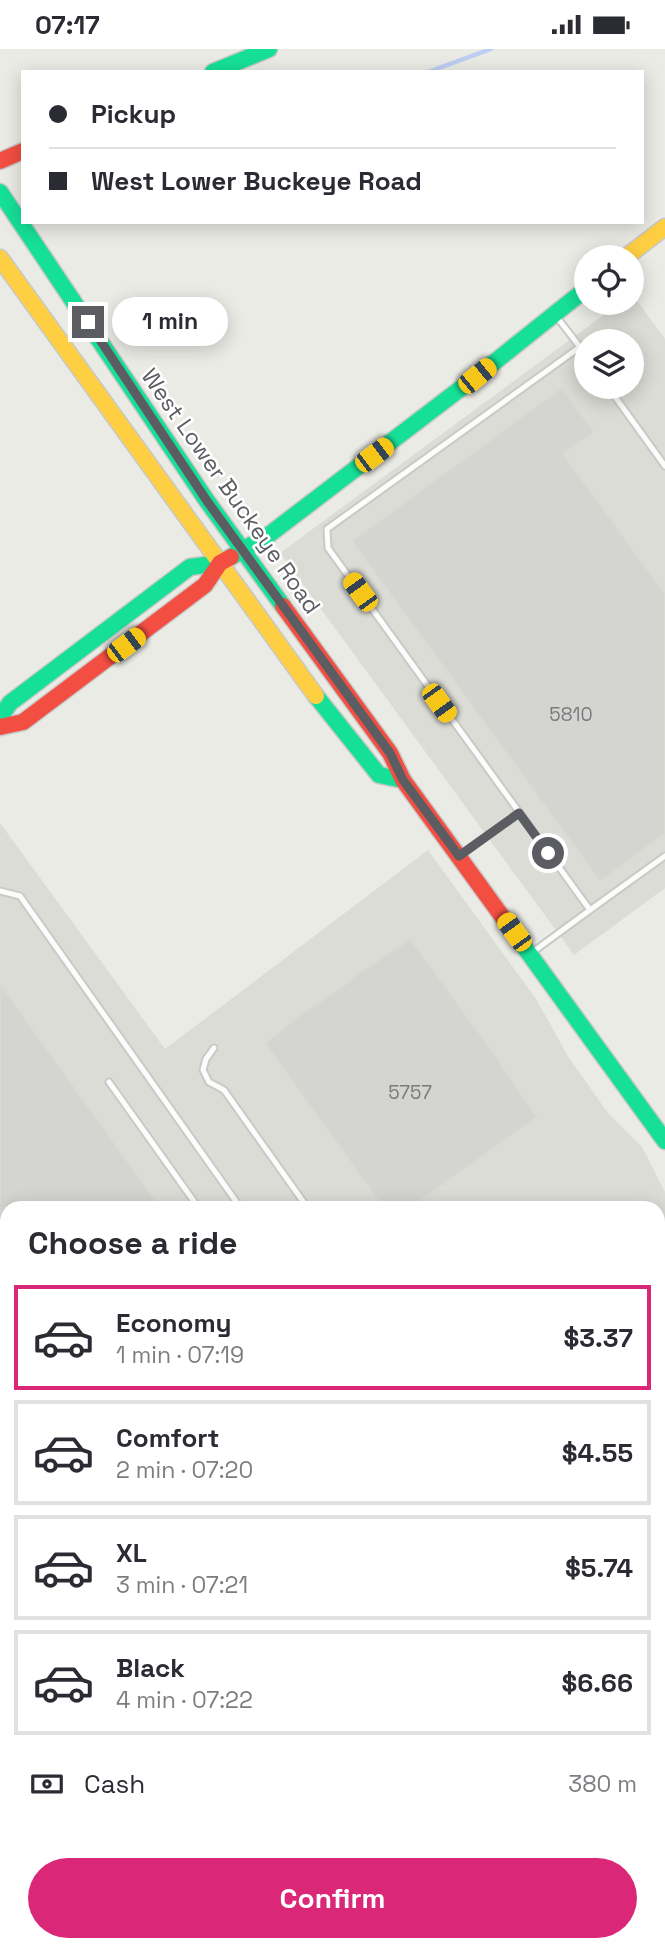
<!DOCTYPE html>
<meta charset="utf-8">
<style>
:root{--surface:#fff;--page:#f2f2f3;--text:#2b2b33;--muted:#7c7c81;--line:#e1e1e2;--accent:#db2777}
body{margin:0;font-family:"Space Grotesk",sans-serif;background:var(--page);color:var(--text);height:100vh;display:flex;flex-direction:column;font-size:26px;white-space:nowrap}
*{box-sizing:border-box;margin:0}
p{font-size:23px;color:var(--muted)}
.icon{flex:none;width:38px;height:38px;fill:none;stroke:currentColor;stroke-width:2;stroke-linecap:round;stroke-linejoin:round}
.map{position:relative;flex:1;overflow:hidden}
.panel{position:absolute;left:0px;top:1152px;width:665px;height:751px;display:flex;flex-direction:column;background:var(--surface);border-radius:21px 21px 0 0;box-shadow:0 4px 18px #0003}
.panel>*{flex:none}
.top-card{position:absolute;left:21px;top:21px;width:623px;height:154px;border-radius:0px;box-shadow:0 4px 18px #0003;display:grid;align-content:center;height:154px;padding:0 28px;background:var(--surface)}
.controls{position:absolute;left:574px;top:196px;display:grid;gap:14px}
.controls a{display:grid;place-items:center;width:70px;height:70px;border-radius:50%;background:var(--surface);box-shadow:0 4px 18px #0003;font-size:35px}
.end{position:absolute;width:32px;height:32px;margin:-16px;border:9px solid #5b5d62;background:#fff;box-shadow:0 0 0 4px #fff}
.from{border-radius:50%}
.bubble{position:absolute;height:49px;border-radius:24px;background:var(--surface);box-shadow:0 4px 18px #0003;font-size:23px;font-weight:800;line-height:49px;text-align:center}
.car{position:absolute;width:21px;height:42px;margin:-21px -10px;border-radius:9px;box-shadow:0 0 5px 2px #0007;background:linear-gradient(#f5c518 24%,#345 0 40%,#f5c518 0 76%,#345 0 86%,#f5c518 0)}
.top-card b{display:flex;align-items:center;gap:24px;height:66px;font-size:26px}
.top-card b+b{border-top:2px solid var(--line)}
.top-card i{width:18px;height:18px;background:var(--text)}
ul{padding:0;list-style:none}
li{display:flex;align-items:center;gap:21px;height:105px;margin:0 14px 10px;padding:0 14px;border:4px solid var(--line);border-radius:0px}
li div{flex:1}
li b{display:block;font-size:26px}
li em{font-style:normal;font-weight:800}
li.on{border-color:var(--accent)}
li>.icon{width:63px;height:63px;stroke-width:1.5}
h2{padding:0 28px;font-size:32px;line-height:84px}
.pay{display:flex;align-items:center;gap:18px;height:77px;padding:0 28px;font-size:26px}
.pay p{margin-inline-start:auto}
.button{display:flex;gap:14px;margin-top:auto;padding:14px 28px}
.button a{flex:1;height:80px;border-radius:42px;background:var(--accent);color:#fff;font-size:28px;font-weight:800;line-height:80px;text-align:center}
.status{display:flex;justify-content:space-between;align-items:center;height:49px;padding:0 35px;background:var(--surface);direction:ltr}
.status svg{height:19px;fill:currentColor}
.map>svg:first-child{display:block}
.industrial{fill:#dbdcd6;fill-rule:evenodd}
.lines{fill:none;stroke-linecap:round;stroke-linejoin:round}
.stream{stroke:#bccef2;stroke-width:4.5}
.building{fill:#d4d4d0;stroke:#dadad4;stroke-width:2}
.lane-casing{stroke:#c9c9c8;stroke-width:9}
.fast-casing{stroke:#c7c8c7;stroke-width:19}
.slow-casing{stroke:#c7c8c7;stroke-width:19}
.jam-casing{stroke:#c7c8c7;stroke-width:19}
.lane{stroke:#fcfcfb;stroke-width:5}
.fast{stroke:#16e098;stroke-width:16}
.slow{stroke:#ffcf43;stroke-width:16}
.jam{stroke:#f24e42;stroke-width:16}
.route{stroke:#5b5d62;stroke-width:9}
.labels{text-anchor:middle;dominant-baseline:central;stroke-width:5;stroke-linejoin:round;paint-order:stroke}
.number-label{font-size:19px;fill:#7a7b7e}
.street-label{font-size:23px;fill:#5b5d62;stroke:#fff}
</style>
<div class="status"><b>07:17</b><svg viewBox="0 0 49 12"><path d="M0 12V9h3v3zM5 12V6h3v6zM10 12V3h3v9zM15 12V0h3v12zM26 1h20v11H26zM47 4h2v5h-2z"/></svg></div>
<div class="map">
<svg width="665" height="1902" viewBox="0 0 665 1902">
<rect width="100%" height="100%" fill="#eaebe5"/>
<!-- industrial -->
<g class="industrial">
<path d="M632,245L665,290V839L574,906L280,504L620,254H632ZM586,292H632V338H586Z"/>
<path d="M0,774L165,1000L428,801L536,950L569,1009L608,1064L642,1098L665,1143V1902H0ZM7,1158H658V1895H7Z"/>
</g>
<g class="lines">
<!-- stream -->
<path class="stream" d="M428,23L491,0"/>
</g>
<!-- building -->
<g class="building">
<path d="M562,339L594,383L563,405L665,545V784L600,832L352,492Z"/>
<path d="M410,890L503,1017L502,1018L537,1068L411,1158H383L265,994L302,965L352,931L351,930Z"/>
<path d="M0,935L160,1158H0Z"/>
</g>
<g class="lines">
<defs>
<g id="lane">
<path d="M580,298L586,307"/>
<path d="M608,338L665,417"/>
<path d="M459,807L519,764"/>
<path d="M0,842L20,847L240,1158"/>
<path d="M590,861L665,807"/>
<path d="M530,905L590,861L328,499L327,480L580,298L556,267"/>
<path d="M214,999L206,1010L203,1021L209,1033L224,1041L307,1158"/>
<path d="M109,1033L198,1158"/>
<path d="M658,1271L665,1266"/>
<path d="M0,1496L7,1506"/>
<path d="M0,1768L7,1763"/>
</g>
<g id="fast">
<path d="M213,23L269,0"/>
<path d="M0,143L207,452L283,557"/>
<path d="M231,508L270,485L477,327L586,240"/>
<path d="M316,647L379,726L403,731"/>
<path d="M0,668L10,654L190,518L220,514"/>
<path d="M504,870L665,1092"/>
</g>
<g id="slow">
<path d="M626,208L665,178"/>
<path d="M0,209L316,647"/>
</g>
<g id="jam">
<path d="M0,112L23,102"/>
<path d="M283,557L390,704L403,731L504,870"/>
<path d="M0,678L23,673L205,536L220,514L231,508"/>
</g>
</defs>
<!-- lane casing -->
<use href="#lane" class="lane-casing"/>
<!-- fast casing -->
<use href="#fast" class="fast-casing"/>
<!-- slow casing -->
<use href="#slow" class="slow-casing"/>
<!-- jam casing -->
<use href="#jam" class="jam-casing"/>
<!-- lane -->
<use href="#lane" class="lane"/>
<!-- fast -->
<use href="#fast" class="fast"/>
<!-- slow -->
<use href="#slow" class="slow"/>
<!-- jam -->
<use href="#jam" class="jam"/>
</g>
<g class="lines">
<!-- route -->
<path class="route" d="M88,273L207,452L390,704L403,731L459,807L519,764L548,804"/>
</g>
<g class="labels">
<!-- number labels -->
<g class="number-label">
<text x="571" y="665">5810</text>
<text x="410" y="1043">5757</text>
</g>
<!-- street labels -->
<g class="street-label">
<text transform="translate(231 442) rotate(55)">West Lower Buckeye Road</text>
</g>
</g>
</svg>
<div class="controls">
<a><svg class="icon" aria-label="locate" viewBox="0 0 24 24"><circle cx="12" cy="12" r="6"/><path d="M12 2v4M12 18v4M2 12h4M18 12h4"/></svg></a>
<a><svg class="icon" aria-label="layers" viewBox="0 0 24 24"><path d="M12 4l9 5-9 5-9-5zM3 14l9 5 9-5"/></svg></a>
</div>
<i class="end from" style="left:548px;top:804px"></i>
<i class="end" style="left:88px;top:273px"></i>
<div class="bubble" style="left:112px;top:248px;width:116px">1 min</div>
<i class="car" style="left:477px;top:327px;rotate:51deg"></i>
<i class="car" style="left:374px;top:406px;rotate:53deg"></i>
<i class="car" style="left:360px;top:543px;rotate:324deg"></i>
<i class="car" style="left:126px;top:596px;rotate:53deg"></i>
<i class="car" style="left:439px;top:654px;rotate:144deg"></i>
<i class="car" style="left:514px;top:883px;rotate:324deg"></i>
<div class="top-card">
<b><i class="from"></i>Pickup</b>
<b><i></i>West Lower Buckeye Road</b>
</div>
<section class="panel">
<h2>Choose a ride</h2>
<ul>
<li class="on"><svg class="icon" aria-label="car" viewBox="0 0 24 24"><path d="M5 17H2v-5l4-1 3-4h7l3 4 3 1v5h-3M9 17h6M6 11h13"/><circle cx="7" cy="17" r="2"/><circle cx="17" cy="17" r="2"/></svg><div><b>Economy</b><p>1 min · 07:19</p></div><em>$3.37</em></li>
<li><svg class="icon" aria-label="car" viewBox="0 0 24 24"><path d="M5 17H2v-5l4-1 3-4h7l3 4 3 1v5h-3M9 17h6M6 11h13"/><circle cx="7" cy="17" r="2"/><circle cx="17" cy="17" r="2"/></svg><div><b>Comfort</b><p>2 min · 07:20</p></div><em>$4.55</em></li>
<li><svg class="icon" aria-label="car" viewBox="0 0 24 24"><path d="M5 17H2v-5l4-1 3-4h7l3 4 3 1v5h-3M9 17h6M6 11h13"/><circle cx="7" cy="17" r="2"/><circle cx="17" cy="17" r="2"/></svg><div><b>XL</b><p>3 min · 07:21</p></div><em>$5.74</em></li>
<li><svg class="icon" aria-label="car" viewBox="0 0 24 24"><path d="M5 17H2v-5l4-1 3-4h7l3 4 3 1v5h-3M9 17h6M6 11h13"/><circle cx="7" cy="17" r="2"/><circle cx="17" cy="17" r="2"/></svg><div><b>Black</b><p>4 min · 07:22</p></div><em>$6.66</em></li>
</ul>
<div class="pay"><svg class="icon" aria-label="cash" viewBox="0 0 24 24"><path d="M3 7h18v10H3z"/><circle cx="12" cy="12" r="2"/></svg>Cash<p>380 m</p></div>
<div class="button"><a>Confirm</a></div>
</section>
</div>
